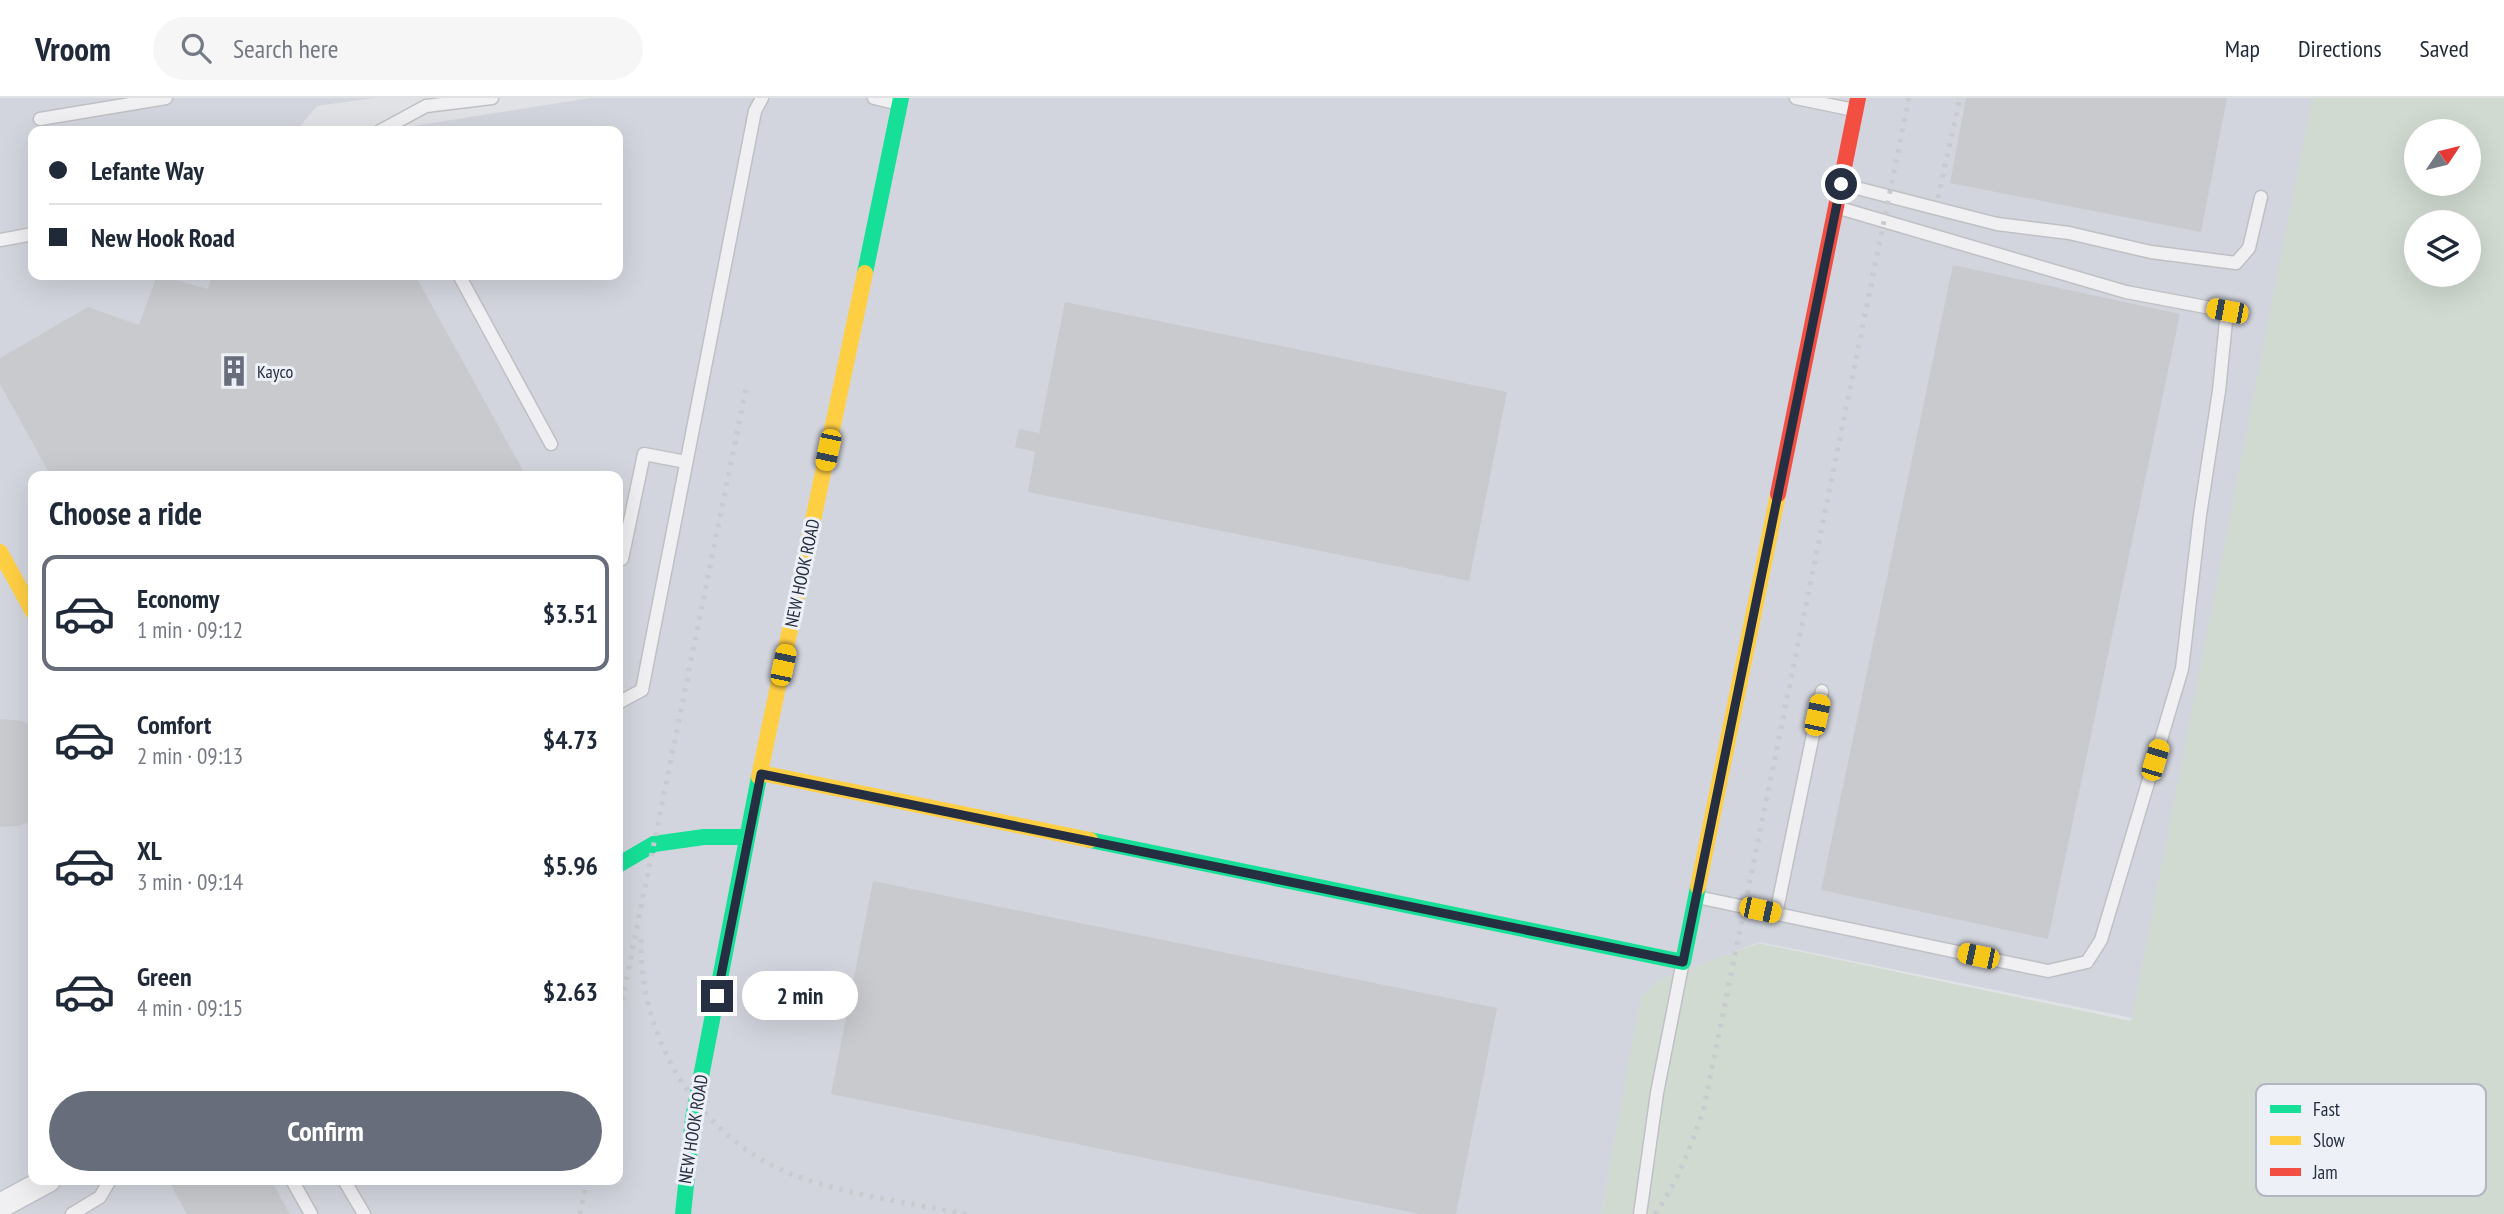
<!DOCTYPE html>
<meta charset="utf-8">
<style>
:root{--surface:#fff;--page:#f6f6f7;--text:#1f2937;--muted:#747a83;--line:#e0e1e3;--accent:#676d7b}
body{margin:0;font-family:"PT Sans Narrow",sans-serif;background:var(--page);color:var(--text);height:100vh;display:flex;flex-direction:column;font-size:26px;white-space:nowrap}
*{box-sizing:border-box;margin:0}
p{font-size:23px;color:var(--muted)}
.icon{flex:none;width:38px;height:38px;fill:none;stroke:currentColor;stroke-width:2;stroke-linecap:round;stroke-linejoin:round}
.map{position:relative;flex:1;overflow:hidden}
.details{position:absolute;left:28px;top:373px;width:595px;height:714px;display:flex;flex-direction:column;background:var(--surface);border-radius:14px;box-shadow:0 7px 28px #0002}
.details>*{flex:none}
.guide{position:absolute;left:28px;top:28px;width:595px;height:154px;border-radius:14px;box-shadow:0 7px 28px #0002;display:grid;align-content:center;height:154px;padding:0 21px;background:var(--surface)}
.needle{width:46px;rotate:55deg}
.controls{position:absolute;left:2404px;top:21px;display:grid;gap:14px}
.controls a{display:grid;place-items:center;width:77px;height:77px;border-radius:50%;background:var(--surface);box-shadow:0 7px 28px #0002;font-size:35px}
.end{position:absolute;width:32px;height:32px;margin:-16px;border:9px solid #262e41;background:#fff;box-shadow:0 0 0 4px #fff}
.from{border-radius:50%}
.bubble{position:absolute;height:49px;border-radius:24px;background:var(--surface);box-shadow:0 7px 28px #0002;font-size:23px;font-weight:800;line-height:49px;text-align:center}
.car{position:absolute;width:21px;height:42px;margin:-21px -10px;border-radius:9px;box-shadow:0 0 5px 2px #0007;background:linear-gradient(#f5c518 24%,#345 0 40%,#f5c518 0 76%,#345 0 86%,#f5c518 0)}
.guide b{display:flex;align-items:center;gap:24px;height:66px;font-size:26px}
.guide b+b{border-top:2px solid var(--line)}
.guide i{width:18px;height:18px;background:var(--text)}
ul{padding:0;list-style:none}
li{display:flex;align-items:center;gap:21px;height:116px;margin:0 14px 10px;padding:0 7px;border:4px solid transparent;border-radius:14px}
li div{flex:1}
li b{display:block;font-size:26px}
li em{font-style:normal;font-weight:800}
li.on{border-color:var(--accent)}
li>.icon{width:63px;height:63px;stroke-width:1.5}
h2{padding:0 21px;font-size:32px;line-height:84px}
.cta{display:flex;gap:14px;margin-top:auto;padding:14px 21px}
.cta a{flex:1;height:80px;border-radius:42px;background:var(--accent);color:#fff;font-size:28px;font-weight:800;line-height:80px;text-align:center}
header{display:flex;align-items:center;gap:42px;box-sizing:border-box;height:98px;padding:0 35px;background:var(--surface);border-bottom:2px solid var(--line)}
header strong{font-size:33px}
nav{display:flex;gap:38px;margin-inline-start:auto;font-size:24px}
.search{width:490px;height:63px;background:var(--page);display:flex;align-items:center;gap:18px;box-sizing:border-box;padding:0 24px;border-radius:38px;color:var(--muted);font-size:26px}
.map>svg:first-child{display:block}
.built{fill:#d2d5dd;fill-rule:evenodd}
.green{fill:#d0dad0;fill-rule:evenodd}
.building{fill:#c9cace}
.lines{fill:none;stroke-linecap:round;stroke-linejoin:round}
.lane-casing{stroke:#bfc0c4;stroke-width:15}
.street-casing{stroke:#bfc0c4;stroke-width:27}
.lane{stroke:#f0f0f3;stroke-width:12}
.street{stroke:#f0f0f3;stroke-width:24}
.fast{stroke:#16e098;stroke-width:16}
.slow{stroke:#ffcf43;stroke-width:16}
.jam{stroke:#f24e42;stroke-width:16}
.rail{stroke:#c9cace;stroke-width:5;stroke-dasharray:3.5 7;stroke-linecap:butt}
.route{stroke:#262e41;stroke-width:9}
.labels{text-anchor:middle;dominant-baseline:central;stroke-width:6;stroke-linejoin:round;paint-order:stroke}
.poi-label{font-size:18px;fill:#262e41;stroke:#edf0f6;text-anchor:start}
.street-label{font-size:18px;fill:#262e41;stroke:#edf0f6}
.key{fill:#edf0f6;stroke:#b1b6c0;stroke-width:2}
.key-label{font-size:19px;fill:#262e41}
</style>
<header>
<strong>Vroom</strong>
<div class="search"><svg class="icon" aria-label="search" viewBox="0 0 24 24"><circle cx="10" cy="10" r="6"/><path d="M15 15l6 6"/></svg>Search here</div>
<nav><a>Map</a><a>Directions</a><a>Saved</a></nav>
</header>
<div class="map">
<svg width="2504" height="1116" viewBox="0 0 2504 1116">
<rect width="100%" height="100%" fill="#e1e2e6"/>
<!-- built -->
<path class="built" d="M0,0H374L317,8L296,33H33V177H618V33H382L590,0H2313L2132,920L1759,844L1655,885L1641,900L1601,1116H0ZM33,378H618V1082H33Z"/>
<!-- green -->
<path class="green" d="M2312,0H2504V1116H1601L1640,901L1658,882L1759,845L2131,923ZM2417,33H2469V86H2417ZM2417,124H2469V177H2417Z"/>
<!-- building -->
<g class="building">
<path d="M1966,0H2227L2201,134L1950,85Z"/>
<path d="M1953,167L2180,216L2048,841L1821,792Z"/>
<path d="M157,177L208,191L212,177H415L526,378H51L0,286V260L88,209L139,227Z"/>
<path d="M1065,204L1507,294L1469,483L1028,394L1035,354L1015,349L1019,331L1039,335Z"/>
<path d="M0,621L22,623L33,628V723L17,728L0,729Z"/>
<path d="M873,783L1497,910L1456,1116H1420L831,996Z"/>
<path d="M168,1082H271L290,1116H187Z"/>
</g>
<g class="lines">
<defs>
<g id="lane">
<path d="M874,0L899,6"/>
<path d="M1796,0L1854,12"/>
<path d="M40,21L166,0"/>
<path d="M380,33L426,8L492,0"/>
<path d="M1841,86L1997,126L2069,135L2151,154L2236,165L2249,150L2261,99"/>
<path d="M0,142L33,136"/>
<path d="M459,177L551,346"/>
<path d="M622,461L644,356L686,364"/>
<path d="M618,605L642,592L755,13L762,0"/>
<path d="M1697,799L2048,873L2087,864L2101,842L2182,571L2200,417L2219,293L2227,213L2126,194L1836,109"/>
<path d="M1776,816L1822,593"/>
<path d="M292,1082L311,1116"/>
<path d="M344,1082L364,1116"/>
<path d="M72,1116L100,1099L110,1082"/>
<path d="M1640,1116L1657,995L1682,868"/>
</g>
<path id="street" d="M0,1108L48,1082"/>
</defs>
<!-- lane casing -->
<use href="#lane" class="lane-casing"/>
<!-- street casing -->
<use href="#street" class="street-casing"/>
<!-- lane -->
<use href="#lane" class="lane"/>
<!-- street -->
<use href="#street" class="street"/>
<!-- fast -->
<g class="fast">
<path d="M865,175L901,0"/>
<path d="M1090,742L1683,864L1698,789"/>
<path d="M618,767L654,746L704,739H747"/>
<path d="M683,1116L693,1020L759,679"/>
</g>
<!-- slow -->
<g class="slow">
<path d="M0,454L33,514"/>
<path d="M761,675L1090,742"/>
<path d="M759,679L865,175"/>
<path d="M1698,789L1778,396"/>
</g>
<!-- jam -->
<path class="jam" d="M1778,396L1858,0"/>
<!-- rail -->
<g class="rail">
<path d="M1938,100L1960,0"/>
<path d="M641,841C639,943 701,1044 799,1079C853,1098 911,1105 966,1116"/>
<path d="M618,923L747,286"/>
<path d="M580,1116L587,1082"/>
<path d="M1655,1116C1679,1082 1691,1048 1704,1009L1909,0"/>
</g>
</g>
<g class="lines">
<!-- route -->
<path class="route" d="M717,898L761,676L1683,864L1841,86"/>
</g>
<!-- icons -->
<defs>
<symbol id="building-bare" viewBox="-9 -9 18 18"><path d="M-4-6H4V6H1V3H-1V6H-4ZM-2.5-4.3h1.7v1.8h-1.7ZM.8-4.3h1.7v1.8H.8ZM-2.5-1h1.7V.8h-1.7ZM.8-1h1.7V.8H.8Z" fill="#676d7b" stroke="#edf0f6" stroke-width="2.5" paint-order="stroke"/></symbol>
</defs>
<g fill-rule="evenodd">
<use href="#building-bare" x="212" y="251" width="44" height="44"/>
</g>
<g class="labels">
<!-- poi labels -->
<g class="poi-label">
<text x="257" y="273">Kayco</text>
</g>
<!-- street labels -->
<g class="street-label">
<text transform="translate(802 475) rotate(-78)">NEW HOOK ROAD</text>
<text transform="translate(693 1031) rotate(-81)">NEW HOOK ROAD</text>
</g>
</g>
<!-- legend -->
<rect x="2256" y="986" width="230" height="112" rx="10" class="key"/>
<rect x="2270" y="1007" width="31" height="8" fill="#16e098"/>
<rect x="2270" y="1038" width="31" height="9" fill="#ffcf43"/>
<rect x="2270" y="1070" width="31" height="8" fill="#f24e42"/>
<g class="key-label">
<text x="2313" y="1018">Fast</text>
<text x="2313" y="1049">Slow</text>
<text x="2313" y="1081">Jam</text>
</g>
</svg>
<div class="controls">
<a><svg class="needle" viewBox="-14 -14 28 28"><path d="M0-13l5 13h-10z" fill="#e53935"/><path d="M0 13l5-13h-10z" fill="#747a83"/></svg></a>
<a><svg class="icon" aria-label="layers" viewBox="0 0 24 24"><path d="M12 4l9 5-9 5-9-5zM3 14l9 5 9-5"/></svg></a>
</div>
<i class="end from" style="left:1841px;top:86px"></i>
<i class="end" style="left:717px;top:898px"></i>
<div class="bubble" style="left:742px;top:873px;width:116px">2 min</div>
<i class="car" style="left:2227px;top:213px;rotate:281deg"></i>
<i class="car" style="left:828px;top:352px;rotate:192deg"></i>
<i class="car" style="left:783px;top:567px;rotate:12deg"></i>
<i class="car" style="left:1817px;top:617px;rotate:12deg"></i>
<i class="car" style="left:2155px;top:662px;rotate:17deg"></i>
<i class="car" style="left:1760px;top:812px;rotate:102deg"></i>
<i class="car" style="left:1978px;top:858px;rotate:282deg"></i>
<div class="guide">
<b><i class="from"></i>Lefante Way</b>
<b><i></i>New Hook Road</b>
</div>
<section class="details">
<h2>Choose a ride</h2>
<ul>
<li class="on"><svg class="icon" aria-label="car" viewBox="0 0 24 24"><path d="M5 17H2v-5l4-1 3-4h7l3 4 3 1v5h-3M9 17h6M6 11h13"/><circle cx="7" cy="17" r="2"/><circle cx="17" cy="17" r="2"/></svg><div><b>Economy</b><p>1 min · 09:12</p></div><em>$3.51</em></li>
<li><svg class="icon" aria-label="car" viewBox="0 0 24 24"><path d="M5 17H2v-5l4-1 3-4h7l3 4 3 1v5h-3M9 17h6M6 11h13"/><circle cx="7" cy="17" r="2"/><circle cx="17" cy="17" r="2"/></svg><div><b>Comfort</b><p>2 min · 09:13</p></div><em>$4.73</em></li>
<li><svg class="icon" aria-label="car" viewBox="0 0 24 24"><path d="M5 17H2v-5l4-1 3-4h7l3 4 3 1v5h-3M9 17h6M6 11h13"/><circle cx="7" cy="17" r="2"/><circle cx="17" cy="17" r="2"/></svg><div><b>XL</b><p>3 min · 09:14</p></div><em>$5.96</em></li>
<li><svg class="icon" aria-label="car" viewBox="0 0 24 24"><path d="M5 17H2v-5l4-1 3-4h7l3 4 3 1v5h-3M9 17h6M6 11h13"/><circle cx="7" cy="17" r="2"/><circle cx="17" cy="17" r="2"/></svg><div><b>Green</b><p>4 min · 09:15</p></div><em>$2.63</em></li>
</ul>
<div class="cta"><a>Confirm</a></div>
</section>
</div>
